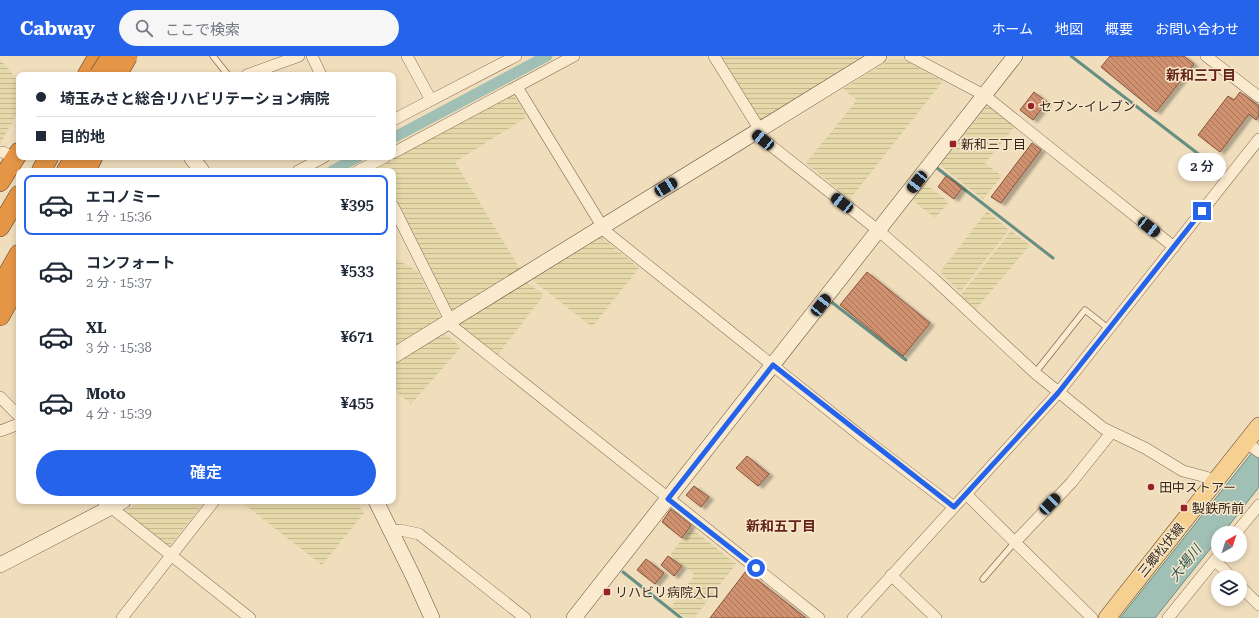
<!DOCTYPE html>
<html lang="ja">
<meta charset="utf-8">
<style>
:root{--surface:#fff;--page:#f6f6f7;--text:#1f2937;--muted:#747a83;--line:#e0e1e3;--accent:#2563eb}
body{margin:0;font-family:"Roboto Serif","Noto Sans JP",serif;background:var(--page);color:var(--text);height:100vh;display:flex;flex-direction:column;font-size:15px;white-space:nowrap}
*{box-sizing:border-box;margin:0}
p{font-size:13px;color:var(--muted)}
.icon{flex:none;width:22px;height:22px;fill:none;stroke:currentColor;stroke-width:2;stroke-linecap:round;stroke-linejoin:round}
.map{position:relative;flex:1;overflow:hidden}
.panel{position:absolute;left:16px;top:112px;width:380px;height:336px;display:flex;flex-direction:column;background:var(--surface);border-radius:8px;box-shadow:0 2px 6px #0003}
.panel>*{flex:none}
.guide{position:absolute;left:16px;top:16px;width:380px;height:88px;border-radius:8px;box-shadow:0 2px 6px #0003;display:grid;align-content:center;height:88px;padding:0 20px;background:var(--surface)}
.needle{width:26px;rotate:39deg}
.tools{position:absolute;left:1211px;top:470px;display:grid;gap:8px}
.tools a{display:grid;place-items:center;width:36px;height:36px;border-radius:50%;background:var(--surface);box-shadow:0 2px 6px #0003;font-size:20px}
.end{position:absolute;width:18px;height:18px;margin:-9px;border:5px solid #2563eb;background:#fff;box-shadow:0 0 0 2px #fff}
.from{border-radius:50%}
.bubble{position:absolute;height:28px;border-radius:14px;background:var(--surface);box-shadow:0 2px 6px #0003;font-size:13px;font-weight:600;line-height:28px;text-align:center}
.car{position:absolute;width:12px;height:24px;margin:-12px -6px;border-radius:5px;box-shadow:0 0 3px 1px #0007;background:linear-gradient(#222 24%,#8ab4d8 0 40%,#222 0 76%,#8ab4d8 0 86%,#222 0)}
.guide b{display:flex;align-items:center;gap:14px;height:38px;font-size:15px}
.guide b+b{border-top:1px solid var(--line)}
.guide i{width:10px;height:10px;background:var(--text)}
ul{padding:7px 0 0;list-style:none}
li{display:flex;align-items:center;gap:12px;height:60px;margin:0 8px 6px;padding:0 12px;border:2px solid transparent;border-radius:8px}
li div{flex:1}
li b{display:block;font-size:15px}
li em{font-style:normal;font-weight:600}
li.active{border-color:var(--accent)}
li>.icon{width:36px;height:36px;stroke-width:1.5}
.primary-button{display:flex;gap:8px;margin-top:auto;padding:8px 20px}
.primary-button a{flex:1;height:46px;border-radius:24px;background:var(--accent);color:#fff;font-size:16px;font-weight:600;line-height:46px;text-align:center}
header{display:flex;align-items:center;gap:24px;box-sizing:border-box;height:56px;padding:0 20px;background:var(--accent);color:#fff}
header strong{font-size:19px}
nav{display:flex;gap:22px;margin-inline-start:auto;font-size:14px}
.search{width:280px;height:36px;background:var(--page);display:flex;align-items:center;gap:10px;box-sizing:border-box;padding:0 14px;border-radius:22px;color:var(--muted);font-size:15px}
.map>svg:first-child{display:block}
.farmland{fill:url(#farmland-rules)}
.water{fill:#a0c0b5;stroke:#678e82}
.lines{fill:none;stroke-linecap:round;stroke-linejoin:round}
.stream{stroke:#678e82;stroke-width:3}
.canal{stroke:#a0c0b5;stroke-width:11}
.building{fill:url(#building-back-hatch);stroke:#885339;filter:url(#shadow)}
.lane-casing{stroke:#876c55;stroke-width:7}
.street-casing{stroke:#876c55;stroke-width:12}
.secondary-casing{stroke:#694e38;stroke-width:16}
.primary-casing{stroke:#543b2a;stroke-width:18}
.highway-casing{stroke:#543b2a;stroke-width:20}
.lane{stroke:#faebcf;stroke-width:5.5}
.street{stroke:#faebcf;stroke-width:11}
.secondary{stroke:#faebcf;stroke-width:15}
.primary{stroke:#f6d090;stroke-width:17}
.highway{stroke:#e59546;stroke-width:19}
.highway-bridge-casing{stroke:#543b2a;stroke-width:20;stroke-linecap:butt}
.highway-bridge{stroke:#e59546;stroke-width:19}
.route{stroke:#2563eb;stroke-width:5}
.poi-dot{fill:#99222a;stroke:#f7e7cb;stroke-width:1.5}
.labels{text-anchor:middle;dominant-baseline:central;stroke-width:3;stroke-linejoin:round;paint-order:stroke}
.poi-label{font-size:13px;fill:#36261a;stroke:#f7e7cb;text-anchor:start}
.street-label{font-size:13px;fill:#36261a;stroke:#f7e7cb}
.neighbourhood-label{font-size:14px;font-weight:bold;fill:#642318;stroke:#f7e7cb}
.water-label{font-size:14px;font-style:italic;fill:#295651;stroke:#f7e7cb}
</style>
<header>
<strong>Cabway</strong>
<div class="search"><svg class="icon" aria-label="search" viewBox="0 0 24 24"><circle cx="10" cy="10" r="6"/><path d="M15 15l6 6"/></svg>ここで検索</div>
<nav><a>ホーム</a><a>地図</a><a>概要</a><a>お問い合わせ</a></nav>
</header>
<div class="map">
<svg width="1259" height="562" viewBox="0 0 1259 562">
<defs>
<pattern id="farmland-rules" width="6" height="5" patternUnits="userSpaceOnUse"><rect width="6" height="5" fill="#e5d8a9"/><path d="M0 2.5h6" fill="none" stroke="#c5b991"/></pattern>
<pattern id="building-back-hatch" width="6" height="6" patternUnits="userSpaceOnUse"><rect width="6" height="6" fill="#d0916f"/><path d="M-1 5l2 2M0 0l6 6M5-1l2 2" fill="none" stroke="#aa765a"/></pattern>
<filter id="shadow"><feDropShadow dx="4.5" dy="2.5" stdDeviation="1" flood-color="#0004"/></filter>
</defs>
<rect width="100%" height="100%" fill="#efddbc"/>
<!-- farmland -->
<g class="farmland">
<path d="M720,0H864L865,1L760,64Z"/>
<path d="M0,3L19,26V54L0,88Z"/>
<path d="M891,3H902L943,25L850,143L806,107L857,44L843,33Z"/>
<path d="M513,38L527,61L455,106L520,213L451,257L393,137V115H382L379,108Z"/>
<path d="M988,49L1015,70L985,107L1002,120L983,143L940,109Z"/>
<path d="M924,127L949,146L935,162L911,143Z"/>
<path d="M987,155L1009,174L960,236L940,216Z"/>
<path d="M1011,175L1030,189L976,253L961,239Z"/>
<path d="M600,180L639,212L592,271L531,223Z"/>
<path d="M393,201L418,216L441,262L393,294Z"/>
<path d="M526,226L544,239L496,301L457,268Z"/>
<path d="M443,277L461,291L411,348L393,333V309Z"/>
<path d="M143,445H205L168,492L124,454Z"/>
<path d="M249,445H356L364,457L322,509L245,449Z"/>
<path d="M691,472L736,508L694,562H685L671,551L695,519L670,499Z"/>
</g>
<!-- water -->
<path class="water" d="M1259,388V431L1223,477H1218V483L1155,562H1120Z"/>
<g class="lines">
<!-- stream -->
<g class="stream">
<path d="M1071,0L1214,110"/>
<path d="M937,112L1053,202"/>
<path d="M829,244L906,304"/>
<path d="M623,516L681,562"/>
</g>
<!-- canal -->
<g class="canal">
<path d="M393,82L547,0"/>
<path d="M332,115L358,101"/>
</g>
</g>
<!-- building -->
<g class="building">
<path d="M1110,0H1184L1194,8L1156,56L1101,11Z"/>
<path d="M1034,36L1047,46L1033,64L1020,54Z"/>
<path d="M1240,36L1259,50V59L1256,64L1249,58L1220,96L1198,79L1228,40L1234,44Z"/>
<path d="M1032,87L1041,94L1001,147L991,141Z"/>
<path d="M946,120L962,132L954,143L938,131Z"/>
<path d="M867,216L930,267L903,300L840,249Z"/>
<path d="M747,400L769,418L758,430L736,412Z"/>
<path d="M694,430L709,441L701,451L686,439Z"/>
<path d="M671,453L691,469L682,482L662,466Z"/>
<path d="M668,500L682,510L674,520L661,509Z"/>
<path d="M646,503L664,517L655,528L637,514Z"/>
<path d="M746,515L806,562H710Z"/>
</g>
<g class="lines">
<defs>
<g id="lane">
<path d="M213,0L228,19"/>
<path d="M1035,317L1085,254L1109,273"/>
<path d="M983,523L1015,486"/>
</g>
<g id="street">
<path d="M312,0L321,19"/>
<path d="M407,0L431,44"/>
<path d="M714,0L760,74"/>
<path d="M910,0L984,39L1174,191"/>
<path d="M1206,0L1259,41"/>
<path d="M247,19L299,0"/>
<path d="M517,31L602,170"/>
<path d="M393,64L516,0"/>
<path d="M755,77L879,175L933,222L1035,317L1103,372L1145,392L1183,415L1206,421L1214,427"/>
<path d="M0,96H3L15,102"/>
<path d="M393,97L574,0"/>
<path d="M298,115L324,101"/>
<path d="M358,115L385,101"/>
<path d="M393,150L450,264"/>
<path d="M600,171L862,381L954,451"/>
<path d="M447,266L819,562"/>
<path d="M0,341L19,360"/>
<path d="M0,375L19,368"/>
<path d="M1246,386L1259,396"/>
<path d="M966,438L1092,562"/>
<path d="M103,445L250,562"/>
<path d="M391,475L400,474L419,478L525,562"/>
<path d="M1236,477L1259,449"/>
<path d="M1015,486L1071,427L1111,377"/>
<path d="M1215,504L1231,521"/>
<path d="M891,519L936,562"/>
<path d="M1240,530L1259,549"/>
<path d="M122,562L214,445"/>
<path d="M853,562L1058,337L1259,83"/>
<path d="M1168,562L1219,499"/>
</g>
<g id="secondary">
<path d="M191,101L202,115"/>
<path d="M393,300L879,0"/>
<path d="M376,445L414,522L432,562"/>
<path d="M0,509L123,445"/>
<path d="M574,562L1015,0"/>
</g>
<path id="primary" d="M1107,562L1259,370"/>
<g id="highway">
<path d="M87,19L98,0"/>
<path d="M41,115L49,101"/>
<path d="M66,115L75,101"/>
<path d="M86,115L93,101"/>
<path d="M0,126L19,96"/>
<path d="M0,171L19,139"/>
<path d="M0,231L19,198"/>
<path d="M0,260L19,226"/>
</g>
</defs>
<!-- lane casing -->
<use href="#lane" class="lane-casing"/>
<!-- street casing -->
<use href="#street" class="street-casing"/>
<!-- secondary casing -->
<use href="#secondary" class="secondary-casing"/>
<!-- primary casing -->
<use href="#primary" class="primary-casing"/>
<!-- highway casing -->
<use href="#highway" class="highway-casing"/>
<!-- lane -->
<use href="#lane" class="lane"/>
<!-- street -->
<use href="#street" class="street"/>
<!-- secondary -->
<use href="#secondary" class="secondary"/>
<!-- primary -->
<use href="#primary" class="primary"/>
<!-- highway -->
<use href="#highway" class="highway"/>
<defs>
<g id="highway-bridge">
<path d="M99,19L111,0"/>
<path d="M117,19L128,0"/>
</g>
</defs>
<!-- highway-bridge casing -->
<use href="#highway-bridge" class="highway-bridge-casing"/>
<!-- highway-bridge -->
<use href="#highway-bridge" class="highway-bridge"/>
</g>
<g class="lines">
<!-- route -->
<path class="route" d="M756,512L668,443L773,309L954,451L1058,337L1202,155"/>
</g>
<!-- markers -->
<g class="poi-dot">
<circle cx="1031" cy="50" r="4"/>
<rect x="949" y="84" width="8" height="8" rx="2"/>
<circle cx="1151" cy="431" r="4"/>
<rect x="1180" y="448" width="8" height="8" rx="2"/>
<rect x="603" y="532" width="8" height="8" rx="2"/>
</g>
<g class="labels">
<!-- poi labels -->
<g class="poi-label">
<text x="1039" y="50">セブン-イレブン</text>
<text x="961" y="88">新和三丁目</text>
<text x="1159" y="431">田中ストアー</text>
<text x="1192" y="452">製鉄所前</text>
<text x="615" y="536">リハビリ病院入口</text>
</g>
<!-- street labels -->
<g class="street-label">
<text transform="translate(1161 494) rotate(-51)">三郷松伏線</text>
</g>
<!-- neighbourhood labels -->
<g class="neighbourhood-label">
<text x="1201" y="19">新和三丁目</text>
<text x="781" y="470">新和五丁目</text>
</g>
<!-- water labels -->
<g class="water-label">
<text transform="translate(1185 507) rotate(-51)">大場川</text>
</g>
</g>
</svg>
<div class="tools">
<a><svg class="needle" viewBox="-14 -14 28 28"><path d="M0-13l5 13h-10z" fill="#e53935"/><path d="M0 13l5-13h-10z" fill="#747a83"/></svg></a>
<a><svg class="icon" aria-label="layers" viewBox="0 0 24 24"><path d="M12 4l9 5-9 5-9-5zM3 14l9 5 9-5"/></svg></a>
</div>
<i class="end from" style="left:756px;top:512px"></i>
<i class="end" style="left:1202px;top:155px"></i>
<div class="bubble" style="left:1178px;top:97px;width:48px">2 分</div>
<i class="car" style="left:763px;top:84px;rotate:309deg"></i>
<i class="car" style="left:917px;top:126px;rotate:218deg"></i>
<i class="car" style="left:666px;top:131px;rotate:59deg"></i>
<i class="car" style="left:842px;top:147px;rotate:308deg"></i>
<i class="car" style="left:1149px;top:171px;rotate:128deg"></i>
<i class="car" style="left:821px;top:249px;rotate:38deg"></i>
<i class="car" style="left:1050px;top:448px;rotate:44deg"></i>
<div class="guide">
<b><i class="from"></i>埼玉みさと総合リハビリテーション病院</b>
<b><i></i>目的地</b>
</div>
<section class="panel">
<ul>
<li class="active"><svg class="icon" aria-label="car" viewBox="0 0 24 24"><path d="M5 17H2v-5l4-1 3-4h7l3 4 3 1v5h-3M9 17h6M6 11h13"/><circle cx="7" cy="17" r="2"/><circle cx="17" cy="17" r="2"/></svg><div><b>エコノミー</b><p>1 分 · 15:36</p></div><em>¥395</em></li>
<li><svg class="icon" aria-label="car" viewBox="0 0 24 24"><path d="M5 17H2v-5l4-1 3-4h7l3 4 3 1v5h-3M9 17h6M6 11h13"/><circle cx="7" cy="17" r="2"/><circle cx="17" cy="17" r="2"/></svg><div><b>コンフォート</b><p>2 分 · 15:37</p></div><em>¥533</em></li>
<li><svg class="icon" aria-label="car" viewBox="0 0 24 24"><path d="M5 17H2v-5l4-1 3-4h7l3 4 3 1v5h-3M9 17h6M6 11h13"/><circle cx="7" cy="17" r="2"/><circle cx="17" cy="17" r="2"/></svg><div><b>XL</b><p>3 分 · 15:38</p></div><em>¥671</em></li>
<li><svg class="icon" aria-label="car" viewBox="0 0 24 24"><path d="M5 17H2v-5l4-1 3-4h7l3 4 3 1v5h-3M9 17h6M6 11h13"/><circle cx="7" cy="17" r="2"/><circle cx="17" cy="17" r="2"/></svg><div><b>Moto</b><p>4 分 · 15:39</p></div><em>¥455</em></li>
</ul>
<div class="primary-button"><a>確定</a></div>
</section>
</div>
